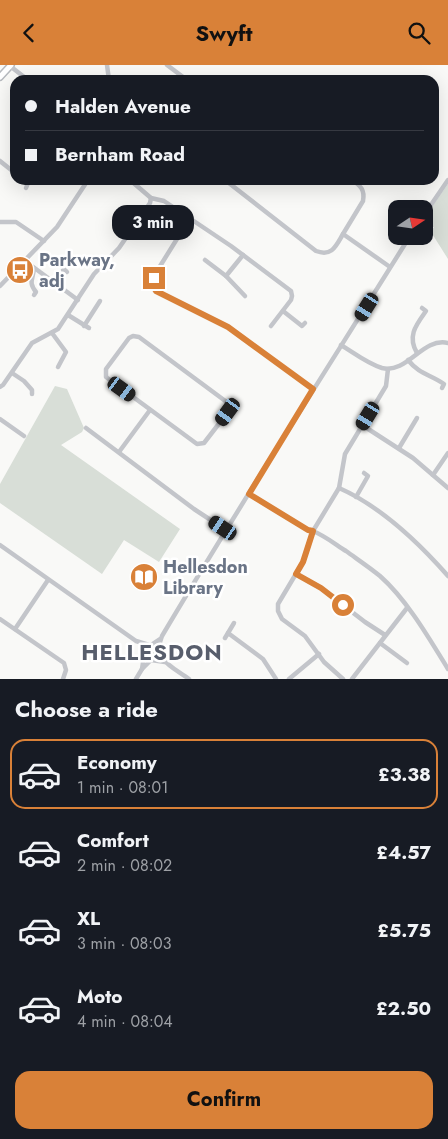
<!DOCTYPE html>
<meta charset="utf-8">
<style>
:root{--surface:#171b24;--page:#242831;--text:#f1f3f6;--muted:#9ea1a6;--line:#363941;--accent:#d98138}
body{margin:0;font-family:Jost,sans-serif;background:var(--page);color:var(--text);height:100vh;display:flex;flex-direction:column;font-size:19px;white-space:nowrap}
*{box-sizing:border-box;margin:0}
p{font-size:16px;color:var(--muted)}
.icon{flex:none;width:28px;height:28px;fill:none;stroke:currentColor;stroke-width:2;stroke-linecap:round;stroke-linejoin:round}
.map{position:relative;height:614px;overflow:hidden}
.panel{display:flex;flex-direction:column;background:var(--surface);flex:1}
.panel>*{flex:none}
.banner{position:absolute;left:10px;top:10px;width:429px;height:110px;border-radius:15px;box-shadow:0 5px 20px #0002;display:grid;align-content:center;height:110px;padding:0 15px;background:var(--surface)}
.needle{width:32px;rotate:77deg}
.tools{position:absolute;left:388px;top:135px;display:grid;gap:10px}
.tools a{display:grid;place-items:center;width:45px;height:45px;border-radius:10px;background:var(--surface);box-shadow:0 5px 20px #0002;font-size:25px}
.end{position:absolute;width:22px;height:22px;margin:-11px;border:6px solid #d98138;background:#fff;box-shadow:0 0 0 2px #fff}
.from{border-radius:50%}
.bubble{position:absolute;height:35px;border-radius:15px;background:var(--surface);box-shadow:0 5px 20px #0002;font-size:16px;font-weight:700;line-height:35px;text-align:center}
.car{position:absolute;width:15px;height:30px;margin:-15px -8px;border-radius:6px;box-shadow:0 0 4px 1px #0007;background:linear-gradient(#222 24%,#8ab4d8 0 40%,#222 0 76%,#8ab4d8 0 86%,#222 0)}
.banner b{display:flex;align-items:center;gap:18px;height:48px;font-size:19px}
.banner b+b{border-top:1px solid var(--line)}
.banner i{width:12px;height:12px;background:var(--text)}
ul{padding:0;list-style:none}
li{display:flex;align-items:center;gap:15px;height:70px;margin:0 10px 8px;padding:0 5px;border:2px solid transparent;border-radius:15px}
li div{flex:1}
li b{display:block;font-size:19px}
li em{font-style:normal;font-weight:700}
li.on{border-color:var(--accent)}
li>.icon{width:45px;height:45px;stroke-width:1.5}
h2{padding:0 15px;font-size:22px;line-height:60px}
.primary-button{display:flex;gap:10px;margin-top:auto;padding:10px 15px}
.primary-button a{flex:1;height:58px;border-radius:15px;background:var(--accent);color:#111;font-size:20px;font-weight:700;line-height:58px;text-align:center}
header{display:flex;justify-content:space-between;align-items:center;height:65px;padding:0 15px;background:var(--accent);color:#111;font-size:22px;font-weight:700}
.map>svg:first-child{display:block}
.green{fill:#d8ded7}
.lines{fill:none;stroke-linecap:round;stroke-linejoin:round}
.major-casing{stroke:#b6b9be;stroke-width:8}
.minor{stroke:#c3c5ca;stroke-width:4.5}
.major{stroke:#fff;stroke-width:5}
.route{stroke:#d98138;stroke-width:6}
.labels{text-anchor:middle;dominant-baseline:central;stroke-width:5;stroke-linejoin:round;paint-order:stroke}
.poi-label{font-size:18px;font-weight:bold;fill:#6a7486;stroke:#fff;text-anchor:start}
.district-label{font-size:22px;font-weight:bold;letter-spacing:1px;fill:#585e6c;stroke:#fff}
</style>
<header><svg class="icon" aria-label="back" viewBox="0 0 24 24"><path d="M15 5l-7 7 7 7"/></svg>Swyft<svg class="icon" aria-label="search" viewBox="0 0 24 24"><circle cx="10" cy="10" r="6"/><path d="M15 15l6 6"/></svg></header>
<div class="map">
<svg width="448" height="614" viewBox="0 0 448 614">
<rect width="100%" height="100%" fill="#f9f9f7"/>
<!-- green -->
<g class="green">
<path d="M448,119V194L431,167L434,162H427L424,157V153Z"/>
<path d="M55,321L67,324L84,363L82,367L61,380L180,464L159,497L124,475L102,509L0,438V419Z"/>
<circle cx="152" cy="588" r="5.5"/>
</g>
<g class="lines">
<defs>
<path id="major" d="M0,12L11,0"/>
</defs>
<!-- major casing -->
<use href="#major" class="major-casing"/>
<!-- minor -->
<g class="minor">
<path d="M107,0L109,15"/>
<path d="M167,0L187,15"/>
<path d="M10,1L28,15"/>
<path d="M15,38L14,43L15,47"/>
<path d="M0,96L15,108"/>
<path d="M24,115L28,118L26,123"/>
<path d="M130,115L151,133L164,136L231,181L291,226L292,231L291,235L271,261"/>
<path d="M225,115L316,186C332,192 336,181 343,169L390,202"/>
<path d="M424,150L448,115"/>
<path d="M190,153L157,206C154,213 152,219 156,226L228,262L313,324"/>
<path d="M0,157H16L44,176"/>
<path d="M343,169L363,136C365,125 361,121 352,115"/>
<path d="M205,195L226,211L243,190"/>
<path d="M25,196L78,235"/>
<path d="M34,203C33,215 28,217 36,227L34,230"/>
<path d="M226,211L245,231"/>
<path d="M54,218L64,204L67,207"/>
<path d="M0,221L57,162L88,115"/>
<path d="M283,246L302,261L305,258"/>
<path d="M68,250L89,263"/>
<path d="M84,261L100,236"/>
<path d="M52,268L66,287L58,302"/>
<path d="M133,271L139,272L228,338V347L204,378L197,379L106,312V304L129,273Z"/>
<path d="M341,280C354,288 368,299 382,303C408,309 422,272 448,278"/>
<path d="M417,288C407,271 416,260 426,246L422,243"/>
<path d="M408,295C420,310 430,309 444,319L442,323"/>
<path d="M388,304L386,321L345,389L339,423L313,466C325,471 335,479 346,486C357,494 369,502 380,511C407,535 429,573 448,604"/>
<path d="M12,308L24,316L32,325V329"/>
<path d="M0,322L3,320L32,278L58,264L94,209L119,183L150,138L151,133"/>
<path d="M0,354L24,371"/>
<path d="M362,360L413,393L448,423"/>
<path d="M86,363L194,444L226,465"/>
<path d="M399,383L417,353"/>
<path d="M119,387L150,345"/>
<path d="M433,410L448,388"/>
<path d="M339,423C380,441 419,478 448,511"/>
<path d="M249,429L308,465L313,466L303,497L278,539V546L282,554L305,571L324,597L343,614"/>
<path d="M356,432L368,411L364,408"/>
<path d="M0,480L136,576L149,580"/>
<path d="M296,509L321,523L365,557L385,570"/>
<path d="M0,554L64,598L66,605L63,614"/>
<path d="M15,564L48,515"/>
<path d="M228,568L234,558"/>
<path d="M225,573L228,568L263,594L276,614"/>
<path d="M380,578L407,598"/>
<path d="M142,604L145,584L160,574"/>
<path d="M136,614L142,604L151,595L165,597"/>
<path d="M189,614C173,602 152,595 162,571C242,436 327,304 410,171"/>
<path d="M289,614L319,589"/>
<path d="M352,614L407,543"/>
</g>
<!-- major -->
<use href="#major" class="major"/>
</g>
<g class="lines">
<!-- route -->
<path class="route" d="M154,213L153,221L156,226L228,262L313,324L249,429L308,465L313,466L303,497L296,509L321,523L343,540"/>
</g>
<!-- icons -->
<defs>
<symbol id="bus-disc" viewBox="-11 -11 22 22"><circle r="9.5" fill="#d98138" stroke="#fff"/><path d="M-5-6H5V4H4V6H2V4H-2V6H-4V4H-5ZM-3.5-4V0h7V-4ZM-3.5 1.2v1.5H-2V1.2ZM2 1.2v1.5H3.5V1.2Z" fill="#fff"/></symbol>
<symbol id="library-disc" viewBox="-11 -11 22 22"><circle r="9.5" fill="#d98138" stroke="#fff"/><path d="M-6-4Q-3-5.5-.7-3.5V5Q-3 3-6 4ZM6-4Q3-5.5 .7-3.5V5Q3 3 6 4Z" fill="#fff"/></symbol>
</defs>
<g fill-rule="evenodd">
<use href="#bus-disc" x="4" y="189" width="32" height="32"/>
<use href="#library-disc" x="128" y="496" width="32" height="32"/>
</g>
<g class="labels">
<!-- poi labels -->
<g class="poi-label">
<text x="39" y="195">Parkway,<tspan x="39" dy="21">adj</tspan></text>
<text x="163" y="502">Hellesdon<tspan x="163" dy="21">Library</tspan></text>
</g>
<!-- district labels -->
<g class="district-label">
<text x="152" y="587">HELLESDON</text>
</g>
</g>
</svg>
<div class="tools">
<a><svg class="needle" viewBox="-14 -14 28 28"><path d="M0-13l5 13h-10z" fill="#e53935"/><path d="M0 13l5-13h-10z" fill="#9ea1a6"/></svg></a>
</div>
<i class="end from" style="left:343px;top:540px"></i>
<i class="end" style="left:154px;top:213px"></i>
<div class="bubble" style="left:112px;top:140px;width:82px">3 min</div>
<i class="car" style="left:367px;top:242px;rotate:212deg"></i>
<i class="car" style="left:122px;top:324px;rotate:126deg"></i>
<i class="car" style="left:228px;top:347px;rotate:216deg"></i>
<i class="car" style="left:368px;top:351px;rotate:211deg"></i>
<i class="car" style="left:223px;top:463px;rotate:304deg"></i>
<div class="banner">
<b><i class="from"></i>Halden Avenue</b>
<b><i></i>Bernham Road</b>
</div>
</div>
<section class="panel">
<h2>Choose a ride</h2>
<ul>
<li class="on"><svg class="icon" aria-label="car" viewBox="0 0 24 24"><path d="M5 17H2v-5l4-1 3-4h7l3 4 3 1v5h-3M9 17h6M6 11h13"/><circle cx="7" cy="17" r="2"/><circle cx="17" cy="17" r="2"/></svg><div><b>Economy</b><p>1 min · 08:01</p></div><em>£3.38</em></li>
<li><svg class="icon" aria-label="car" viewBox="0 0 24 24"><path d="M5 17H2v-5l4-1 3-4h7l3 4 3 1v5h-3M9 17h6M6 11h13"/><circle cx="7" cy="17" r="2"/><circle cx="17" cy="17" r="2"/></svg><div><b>Comfort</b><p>2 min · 08:02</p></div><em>£4.57</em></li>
<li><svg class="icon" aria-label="car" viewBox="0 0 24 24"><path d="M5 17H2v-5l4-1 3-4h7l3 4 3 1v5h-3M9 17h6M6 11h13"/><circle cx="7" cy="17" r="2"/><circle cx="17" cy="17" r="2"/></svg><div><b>XL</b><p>3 min · 08:03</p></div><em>£5.75</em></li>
<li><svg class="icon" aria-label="car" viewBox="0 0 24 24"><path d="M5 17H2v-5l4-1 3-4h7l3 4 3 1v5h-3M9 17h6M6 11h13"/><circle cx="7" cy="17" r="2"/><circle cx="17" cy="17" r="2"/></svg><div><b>Moto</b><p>4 min · 08:04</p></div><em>£2.50</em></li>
</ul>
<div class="primary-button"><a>Confirm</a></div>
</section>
